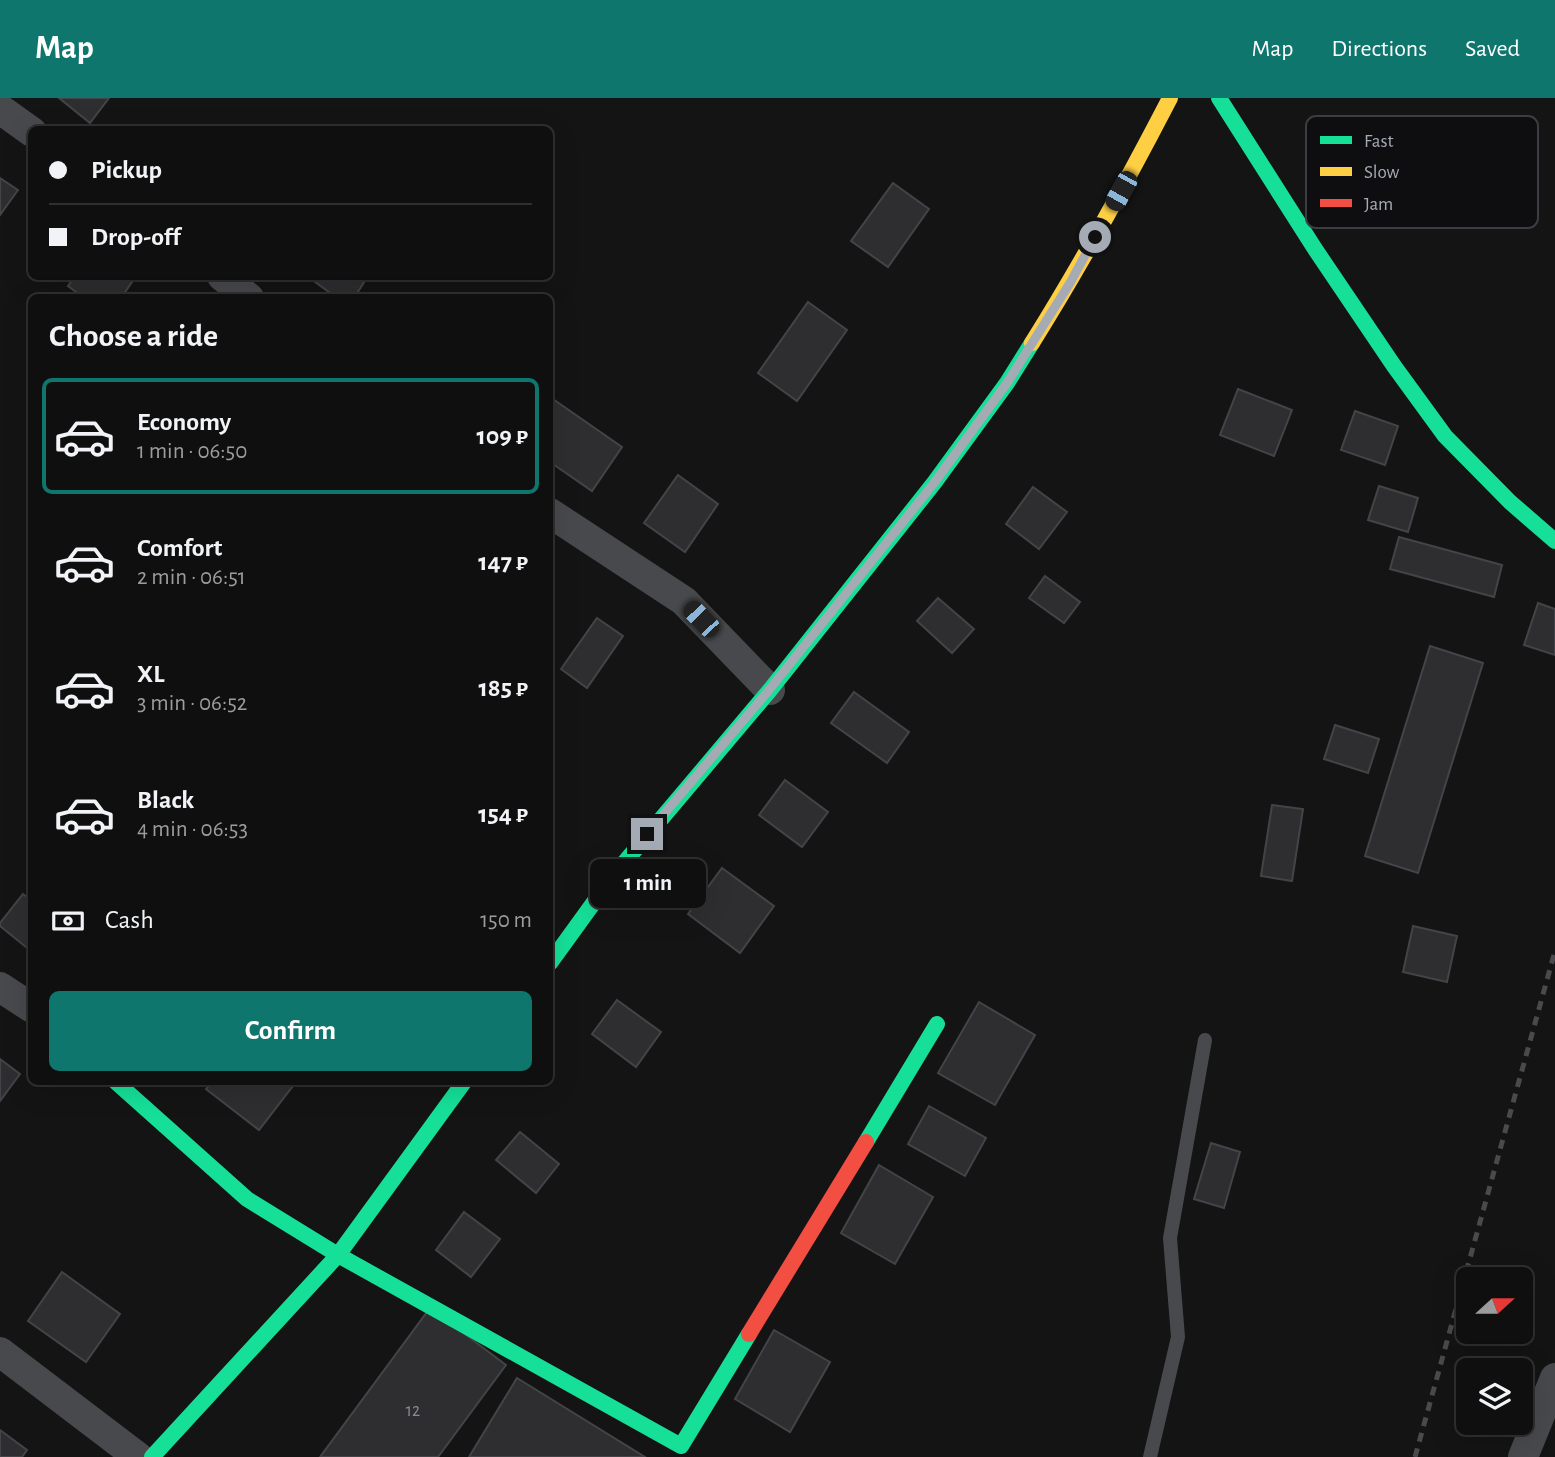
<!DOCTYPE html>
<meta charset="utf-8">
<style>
:root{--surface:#0f0f0f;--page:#1d1d1d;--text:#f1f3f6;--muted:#9b9c9e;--line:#2f2f2f;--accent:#0f766e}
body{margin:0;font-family:"Alegreya Sans",sans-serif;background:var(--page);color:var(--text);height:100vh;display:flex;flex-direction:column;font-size:26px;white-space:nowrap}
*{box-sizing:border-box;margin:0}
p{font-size:23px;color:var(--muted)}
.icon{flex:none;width:38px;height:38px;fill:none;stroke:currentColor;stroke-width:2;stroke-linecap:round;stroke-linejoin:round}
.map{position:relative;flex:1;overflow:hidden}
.panel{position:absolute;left:28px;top:196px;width:525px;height:791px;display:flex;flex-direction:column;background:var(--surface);border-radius:10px;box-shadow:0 7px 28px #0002,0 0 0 2px var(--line)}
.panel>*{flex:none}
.guide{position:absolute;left:28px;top:28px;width:525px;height:154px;border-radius:10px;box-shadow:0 7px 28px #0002,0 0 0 2px var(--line);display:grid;align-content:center;height:154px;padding:0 21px;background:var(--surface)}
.needle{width:46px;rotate:69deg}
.tools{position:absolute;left:1456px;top:1169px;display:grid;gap:14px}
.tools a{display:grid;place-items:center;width:77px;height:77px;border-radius:10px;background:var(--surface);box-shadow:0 7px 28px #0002,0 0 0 2px var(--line);font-size:35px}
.end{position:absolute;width:32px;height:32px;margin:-16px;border:9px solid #a5abb4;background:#111;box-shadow:0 0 0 4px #111}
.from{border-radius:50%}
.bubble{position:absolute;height:49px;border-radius:10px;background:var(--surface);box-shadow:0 7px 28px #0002,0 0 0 2px var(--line);font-size:23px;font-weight:600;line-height:49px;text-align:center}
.car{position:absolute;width:21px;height:42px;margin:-21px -10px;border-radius:9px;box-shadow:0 0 5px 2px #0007;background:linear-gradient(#222 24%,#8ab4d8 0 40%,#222 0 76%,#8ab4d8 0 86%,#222 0)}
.guide b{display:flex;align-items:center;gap:24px;height:66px;font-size:26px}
.guide b+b{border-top:2px solid var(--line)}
.guide i{width:18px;height:18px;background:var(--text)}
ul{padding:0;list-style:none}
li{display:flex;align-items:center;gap:21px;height:116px;margin:0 14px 10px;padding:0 7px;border:4px solid transparent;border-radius:10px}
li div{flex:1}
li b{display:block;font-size:26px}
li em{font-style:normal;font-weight:600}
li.current{border-color:var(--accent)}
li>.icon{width:63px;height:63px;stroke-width:1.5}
h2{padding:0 21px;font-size:32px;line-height:84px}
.pay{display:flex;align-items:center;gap:18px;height:77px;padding:0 21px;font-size:26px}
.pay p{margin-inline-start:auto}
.button{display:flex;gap:14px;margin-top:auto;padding:14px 21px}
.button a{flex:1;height:80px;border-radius:10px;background:var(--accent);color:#fff;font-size:28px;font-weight:600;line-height:80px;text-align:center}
header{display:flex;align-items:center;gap:42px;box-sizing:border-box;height:98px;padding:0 35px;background:var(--accent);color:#fff}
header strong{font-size:33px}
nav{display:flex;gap:38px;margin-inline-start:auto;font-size:24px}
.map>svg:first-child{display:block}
.building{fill:#2e2e30;stroke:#434447;stroke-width:2}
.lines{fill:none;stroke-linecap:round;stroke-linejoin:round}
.lane{stroke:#48494c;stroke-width:14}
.street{stroke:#48494c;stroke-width:30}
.fast{stroke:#16e098;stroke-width:16}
.slow{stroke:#ffcf43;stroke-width:16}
.jam{stroke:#f24e42;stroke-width:16}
.rail{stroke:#494a4d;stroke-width:5;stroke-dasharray:9 7;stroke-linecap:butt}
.route{stroke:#a5abb4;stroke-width:9}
.labels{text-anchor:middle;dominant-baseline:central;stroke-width:6;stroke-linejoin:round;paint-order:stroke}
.number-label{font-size:18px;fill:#878c93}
.key{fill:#0e0e10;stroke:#3b3d41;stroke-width:2}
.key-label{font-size:19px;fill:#a5abb4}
</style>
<header>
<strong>Map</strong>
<nav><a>Map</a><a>Directions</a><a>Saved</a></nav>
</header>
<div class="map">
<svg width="1555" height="1359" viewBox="0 0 1555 1359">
<rect width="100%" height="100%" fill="#141414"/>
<!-- building -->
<g class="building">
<path d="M59,0H109L90,25Z"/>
<path d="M0,80L18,92L0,117Z"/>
<path d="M893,85L929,111L888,169L851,143Z"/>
<path d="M75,178H131L134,181L121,200H84L68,188Z"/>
<path d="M307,178H368L354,200H337Z"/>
<path d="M808,204L847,232L797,303L758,275Z"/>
<path d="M1238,291L1292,312L1274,358L1220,337Z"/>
<path d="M550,299L622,349L592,393L550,364Z"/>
<path d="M1355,313L1398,328L1385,367L1341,352Z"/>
<path d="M678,377L718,406L685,454L644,425Z"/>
<path d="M1379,388L1418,400L1408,434L1368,422Z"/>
<path d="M1033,389L1067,414L1039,451L1006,426Z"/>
<path d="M1399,439L1502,467L1494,499L1390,471Z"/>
<path d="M1045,478L1080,504L1064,525L1029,500Z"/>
<path d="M938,500L974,531L952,555L917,523Z"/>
<path d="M1538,505L1555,511V557L1524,547Z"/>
<path d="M597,520L623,538L587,590L561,571Z"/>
<path d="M1430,548L1483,565L1418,775L1365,758Z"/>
<path d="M854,594L909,634L887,665L831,625Z"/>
<path d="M1335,627L1379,641L1368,675L1324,661Z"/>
<path d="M785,682L828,714L802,749L759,717Z"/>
<path d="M1272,707L1303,711L1292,783L1261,778Z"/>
<path d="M722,770L774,808L740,855L688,816Z"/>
<path d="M23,796L32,803V854L0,828V825Z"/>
<path d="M1413,828L1457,838L1447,884L1403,874Z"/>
<path d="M617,902L661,934L636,969L592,936Z"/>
<path d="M979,904L1035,937L995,1007L938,975Z"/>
<path d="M0,961L20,976L0,1003Z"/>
<path d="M212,984H296L259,1032L206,991Z"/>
<path d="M929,1008L986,1040L965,1078L908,1046Z"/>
<path d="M520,1034L559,1066L536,1095L496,1062Z"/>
<path d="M1211,1045L1240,1054L1224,1110L1194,1101Z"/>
<path d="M879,1067L933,1099L895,1166L841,1135Z"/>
<path d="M464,1114L500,1141L471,1179L436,1152Z"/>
<path d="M62,1174L120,1216L86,1264L28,1223Z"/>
<path d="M430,1210L506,1267L438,1359H320Z"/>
<path d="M774,1232L830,1264L790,1334L735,1301Z"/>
<path d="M517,1280L645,1359H469Z"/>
<path d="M0,1332L27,1352L22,1359H0Z"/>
</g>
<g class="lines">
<!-- lane -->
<path class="lane" d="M1150,1359L1178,1239L1170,1140L1205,942"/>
<!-- street -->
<g class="street">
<path d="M0,11L32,34"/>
<path d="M222,178L249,200"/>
<path d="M550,415L684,503L770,592"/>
<path d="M0,889L32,910"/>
<path d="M0,1254L138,1359"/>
<path d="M1523,1359L1555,1280"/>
</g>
<!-- fast -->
<g class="fast">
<path d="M1219,0L1315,151L1394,268L1445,338L1510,404L1555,443"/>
<path d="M550,865L613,778L770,592L934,385L1007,285L1032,245"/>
<path d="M116,984L247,1101L338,1157L681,1348L749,1236"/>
<path d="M866,1044L937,926"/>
<path d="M152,1359L338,1157L464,984"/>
</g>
<!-- slow -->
<path class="slow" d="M1032,245C1082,165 1127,83 1170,0"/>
<!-- jam -->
<path class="jam" d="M749,1236L866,1044"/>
<!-- rail -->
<path class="rail" d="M1415,1359L1555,853"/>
</g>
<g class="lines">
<!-- route -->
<path class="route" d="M647,736L769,592L934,385L1007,285L1070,185L1095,139"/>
</g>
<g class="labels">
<!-- number labels -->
<g class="number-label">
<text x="413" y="1313">12</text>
</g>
</g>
<!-- legend -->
<rect x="1306" y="18" width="232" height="112" rx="10" class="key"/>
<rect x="1320" y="38" width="32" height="8" fill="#16e098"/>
<rect x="1320" y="69" width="32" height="9" fill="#ffcf43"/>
<rect x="1320" y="101" width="32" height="8" fill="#f24e42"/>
<g class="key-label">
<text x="1364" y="49">Fast</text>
<text x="1364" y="80">Slow</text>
<text x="1364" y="112">Jam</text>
</g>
</svg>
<div class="tools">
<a><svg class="needle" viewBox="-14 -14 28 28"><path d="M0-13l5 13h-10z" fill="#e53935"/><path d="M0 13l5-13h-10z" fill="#9b9c9e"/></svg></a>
<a><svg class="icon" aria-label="layers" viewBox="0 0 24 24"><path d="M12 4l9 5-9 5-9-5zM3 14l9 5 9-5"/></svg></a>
</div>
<i class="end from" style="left:1095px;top:139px"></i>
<i class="end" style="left:647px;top:736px"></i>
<div class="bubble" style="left:590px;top:761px;width:116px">1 min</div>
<i class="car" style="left:1121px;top:93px;rotate:209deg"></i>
<i class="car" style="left:701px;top:521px;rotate:316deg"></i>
<div class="guide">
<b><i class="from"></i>Pickup</b>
<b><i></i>Drop-off</b>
</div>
<section class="panel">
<h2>Choose a ride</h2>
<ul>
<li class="current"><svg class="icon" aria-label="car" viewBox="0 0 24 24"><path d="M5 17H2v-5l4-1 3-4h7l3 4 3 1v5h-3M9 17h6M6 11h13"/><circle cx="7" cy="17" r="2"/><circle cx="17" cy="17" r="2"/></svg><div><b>Economy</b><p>1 min · 06:50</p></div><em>109 ₽</em></li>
<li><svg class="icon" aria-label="car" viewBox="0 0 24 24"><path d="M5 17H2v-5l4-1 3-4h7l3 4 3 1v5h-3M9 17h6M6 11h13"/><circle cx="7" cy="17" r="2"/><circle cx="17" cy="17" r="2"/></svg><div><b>Comfort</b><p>2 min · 06:51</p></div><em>147 ₽</em></li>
<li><svg class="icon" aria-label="car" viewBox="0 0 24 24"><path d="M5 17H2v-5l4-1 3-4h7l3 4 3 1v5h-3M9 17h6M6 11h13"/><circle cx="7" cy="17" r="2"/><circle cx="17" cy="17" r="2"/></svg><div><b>XL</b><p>3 min · 06:52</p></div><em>185 ₽</em></li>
<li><svg class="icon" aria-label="car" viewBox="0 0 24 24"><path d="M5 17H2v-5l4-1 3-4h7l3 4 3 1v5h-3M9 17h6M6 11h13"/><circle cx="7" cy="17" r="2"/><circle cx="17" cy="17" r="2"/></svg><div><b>Black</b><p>4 min · 06:53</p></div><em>154 ₽</em></li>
</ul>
<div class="pay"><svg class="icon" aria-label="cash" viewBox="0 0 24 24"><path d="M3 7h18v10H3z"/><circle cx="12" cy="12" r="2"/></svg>Cash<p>150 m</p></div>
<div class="button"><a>Confirm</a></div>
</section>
</div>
